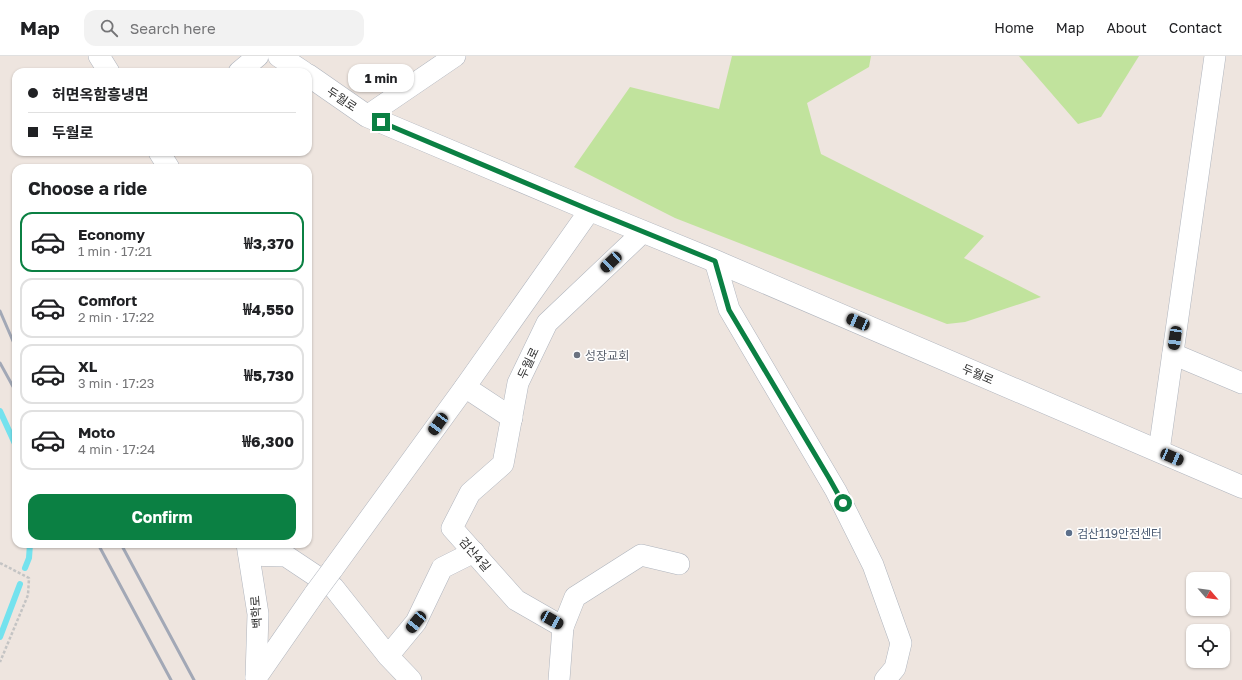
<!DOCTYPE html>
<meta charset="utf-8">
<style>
:root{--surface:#fff;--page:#f2f2f2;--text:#202124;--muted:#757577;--line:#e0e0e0;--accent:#0b8043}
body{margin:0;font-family:"Golos Text","Noto Sans KR",sans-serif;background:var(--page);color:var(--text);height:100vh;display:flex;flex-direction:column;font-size:15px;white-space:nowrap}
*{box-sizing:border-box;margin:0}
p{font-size:13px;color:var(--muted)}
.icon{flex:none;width:22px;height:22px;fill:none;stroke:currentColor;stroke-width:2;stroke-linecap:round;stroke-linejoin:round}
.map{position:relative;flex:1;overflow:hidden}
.side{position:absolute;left:12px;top:108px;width:300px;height:384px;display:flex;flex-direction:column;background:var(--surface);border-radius:12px;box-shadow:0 1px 3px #0004}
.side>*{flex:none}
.top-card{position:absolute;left:12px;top:12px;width:300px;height:88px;border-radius:12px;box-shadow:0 1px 3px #0004;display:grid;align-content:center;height:88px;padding:0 16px;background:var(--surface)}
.needle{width:26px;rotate:118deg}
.controls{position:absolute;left:1186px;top:516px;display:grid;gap:8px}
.controls a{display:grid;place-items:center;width:44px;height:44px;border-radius:8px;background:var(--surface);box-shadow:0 1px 3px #0004;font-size:20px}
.end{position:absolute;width:18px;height:18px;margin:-9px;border:5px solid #0b8043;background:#fff;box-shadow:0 0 0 2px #fff}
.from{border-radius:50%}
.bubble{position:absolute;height:28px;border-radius:12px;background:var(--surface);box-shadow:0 1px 3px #0004;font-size:13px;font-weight:700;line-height:28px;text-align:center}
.car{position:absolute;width:12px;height:24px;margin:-12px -6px;border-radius:5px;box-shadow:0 0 3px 1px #0007;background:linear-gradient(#222 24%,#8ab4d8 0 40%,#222 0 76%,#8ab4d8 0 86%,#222 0)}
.top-card b{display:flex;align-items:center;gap:14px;height:38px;font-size:15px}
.top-card b+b{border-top:1px solid var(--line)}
.top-card i{width:10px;height:10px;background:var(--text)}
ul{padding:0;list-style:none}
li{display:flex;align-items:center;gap:12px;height:60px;margin:0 8px 6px;padding:0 8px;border:2px solid var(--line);border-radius:12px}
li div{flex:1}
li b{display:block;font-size:15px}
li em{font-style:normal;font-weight:700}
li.current{border-color:var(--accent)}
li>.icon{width:36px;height:36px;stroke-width:1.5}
h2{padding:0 16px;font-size:18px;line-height:48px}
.cta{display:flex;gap:8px;margin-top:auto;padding:8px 16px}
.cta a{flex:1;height:46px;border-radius:12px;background:var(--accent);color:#fff;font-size:16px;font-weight:700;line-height:46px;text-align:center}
header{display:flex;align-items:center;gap:24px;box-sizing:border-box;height:56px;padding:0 20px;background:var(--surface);border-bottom:1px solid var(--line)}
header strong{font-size:19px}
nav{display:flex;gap:22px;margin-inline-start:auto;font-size:14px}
.search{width:280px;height:36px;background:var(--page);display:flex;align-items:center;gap:10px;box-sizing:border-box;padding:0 14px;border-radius:12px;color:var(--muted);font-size:15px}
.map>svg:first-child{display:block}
.green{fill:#c1e39d}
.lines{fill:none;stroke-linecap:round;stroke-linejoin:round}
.stream{stroke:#74e2ee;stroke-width:6}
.street-casing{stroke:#afb4bd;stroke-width:22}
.secondary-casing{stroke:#afb4bd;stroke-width:23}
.path{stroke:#c4c4c4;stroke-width:2.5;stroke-dasharray:3 2;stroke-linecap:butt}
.street{stroke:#fff;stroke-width:21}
.secondary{stroke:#fff;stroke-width:22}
.rail{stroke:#a2a8b6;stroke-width:3}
.street-bridge-casing{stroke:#afb4bd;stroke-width:22;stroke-linecap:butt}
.street-bridge{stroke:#fff;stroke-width:21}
.route{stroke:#0b8043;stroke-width:5}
.worship-dot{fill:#6b7280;stroke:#fff;stroke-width:1.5}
.service-dot{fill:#5c6f8a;stroke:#fff;stroke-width:1.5}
.labels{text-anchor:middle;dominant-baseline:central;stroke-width:3;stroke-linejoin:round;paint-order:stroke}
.street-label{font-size:12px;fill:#2d2d2d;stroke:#fff}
.worship-label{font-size:12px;fill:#5b616d;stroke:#fff;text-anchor:start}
.service-label{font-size:12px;fill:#4e5e75;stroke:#fff;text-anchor:start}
</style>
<header>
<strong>Map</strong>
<div class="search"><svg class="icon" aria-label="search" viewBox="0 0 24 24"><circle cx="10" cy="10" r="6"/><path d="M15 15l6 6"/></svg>Search here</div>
<nav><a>Home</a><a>Map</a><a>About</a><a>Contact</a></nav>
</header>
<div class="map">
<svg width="1242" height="624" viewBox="0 0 1242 624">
<rect width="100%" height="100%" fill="#eee5df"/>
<!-- green -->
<g class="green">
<path d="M732,0H871L869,11L807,47L821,98L984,180L964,202L1041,241L965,266L947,268L675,162L574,111L630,31L719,53Z"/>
<path d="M1019,0H1139L1101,61L1078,68Z"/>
</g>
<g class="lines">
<!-- stream -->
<g class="stream">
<path d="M0,355L16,390"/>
<path d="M25,512L29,502L30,488"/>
<path d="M0,581L20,528"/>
</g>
<defs>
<g id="street">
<path d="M99,0L109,16"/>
<path d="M239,16L258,0"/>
<path d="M367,60L455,0"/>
<path d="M159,96L169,112"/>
<path d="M715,205L729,253L836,435L873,509L901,587L895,612L885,624"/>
<path d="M1173,298L1242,327"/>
<path d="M465,331L512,362"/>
<path d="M1159,395L1215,0"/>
<path d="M247,488L258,558L256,621"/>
<path d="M249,499L286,500L334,532L388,600L416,566L442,512L474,496"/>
<path d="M332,514L465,331L590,154"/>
<path d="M563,571L575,541L641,499L679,508"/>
<path d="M388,600L411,624"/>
<path d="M256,622L315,537"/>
<path d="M559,624L563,571L516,544L452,472L470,437L503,408L518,327L547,267L643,176"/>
</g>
<g id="secondary">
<path d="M279,0L303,16"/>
<path d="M308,19L367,60L590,154L715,205L1242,431"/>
</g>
</defs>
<!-- street casing -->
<use href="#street" class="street-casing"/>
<!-- secondary casing -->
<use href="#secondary" class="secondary-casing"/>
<!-- path -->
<path class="path" d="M0,507L29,522L28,539L0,606"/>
<!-- street -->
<use href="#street" class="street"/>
<!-- secondary -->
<use href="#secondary" class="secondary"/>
<!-- rail -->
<g class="rail">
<path d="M0,255L16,292"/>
<path d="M0,307L16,336"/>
<path d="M98,488L171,624"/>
<path d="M121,488L194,624"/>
</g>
<defs>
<path id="street-bridge" d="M315,537L332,514"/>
</defs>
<!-- street-bridge casing -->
<use href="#street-bridge" class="street-bridge-casing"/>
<!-- street-bridge -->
<use href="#street-bridge" class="street-bridge"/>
</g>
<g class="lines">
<!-- route -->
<path class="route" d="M381,66L590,154L715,205L729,254L829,422L843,447"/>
</g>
<!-- markers -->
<circle class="worship-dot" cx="577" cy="299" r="4"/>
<circle class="service-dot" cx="1069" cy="477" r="4"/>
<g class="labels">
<!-- street labels -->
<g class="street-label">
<text transform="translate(342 43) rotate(34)">두월로</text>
<text transform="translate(528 307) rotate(-65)">두월로</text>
<text transform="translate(978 318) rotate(23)">두월로</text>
<text transform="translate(475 498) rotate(49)">검산4길</text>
<text transform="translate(256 556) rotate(-94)">백학로</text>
</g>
<!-- worship labels -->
<g class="worship-label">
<text x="585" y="299">성장교회</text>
</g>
<!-- service labels -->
<g class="service-label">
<text x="1077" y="477">검산119안전센터</text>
</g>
</g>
</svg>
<div class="controls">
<a><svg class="needle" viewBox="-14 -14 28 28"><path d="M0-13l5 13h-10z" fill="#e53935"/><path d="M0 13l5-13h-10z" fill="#757577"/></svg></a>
<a><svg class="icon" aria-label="locate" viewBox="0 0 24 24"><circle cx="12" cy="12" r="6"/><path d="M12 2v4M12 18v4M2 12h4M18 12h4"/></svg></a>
</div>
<i class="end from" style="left:843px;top:447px"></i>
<i class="end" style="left:381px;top:66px"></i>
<div class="bubble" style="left:348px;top:8px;width:66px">1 min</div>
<i class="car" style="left:611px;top:206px;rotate:227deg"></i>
<i class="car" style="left:858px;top:266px;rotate:293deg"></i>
<i class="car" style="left:1175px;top:282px;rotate:188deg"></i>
<i class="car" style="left:438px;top:368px;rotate:216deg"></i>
<i class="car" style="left:1172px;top:401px;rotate:113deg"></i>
<i class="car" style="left:552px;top:564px;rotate:119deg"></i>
<i class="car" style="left:416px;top:566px;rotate:219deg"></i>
<div class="top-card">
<b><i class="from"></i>허면옥함흥냉면</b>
<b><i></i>두월로</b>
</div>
<section class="side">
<h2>Choose a ride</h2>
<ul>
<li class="current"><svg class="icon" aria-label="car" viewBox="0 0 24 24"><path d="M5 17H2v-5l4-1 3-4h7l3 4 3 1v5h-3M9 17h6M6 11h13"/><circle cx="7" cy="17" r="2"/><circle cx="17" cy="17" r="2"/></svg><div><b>Economy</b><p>1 min · 17:21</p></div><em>₩3,370</em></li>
<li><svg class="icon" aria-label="car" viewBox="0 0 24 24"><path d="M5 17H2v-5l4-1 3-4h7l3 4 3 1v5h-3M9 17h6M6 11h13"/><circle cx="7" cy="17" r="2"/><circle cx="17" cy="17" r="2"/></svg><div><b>Comfort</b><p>2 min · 17:22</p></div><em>₩4,550</em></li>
<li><svg class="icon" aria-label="car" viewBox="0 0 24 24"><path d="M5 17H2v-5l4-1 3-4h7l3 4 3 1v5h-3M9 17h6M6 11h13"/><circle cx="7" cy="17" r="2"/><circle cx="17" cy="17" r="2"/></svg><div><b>XL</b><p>3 min · 17:23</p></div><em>₩5,730</em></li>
<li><svg class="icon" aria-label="car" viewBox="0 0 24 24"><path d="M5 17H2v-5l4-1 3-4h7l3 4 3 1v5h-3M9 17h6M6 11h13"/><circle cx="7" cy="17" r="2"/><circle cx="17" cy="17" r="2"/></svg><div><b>Moto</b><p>4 min · 17:24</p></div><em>₩6,300</em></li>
</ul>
<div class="cta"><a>Confirm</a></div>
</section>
</div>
